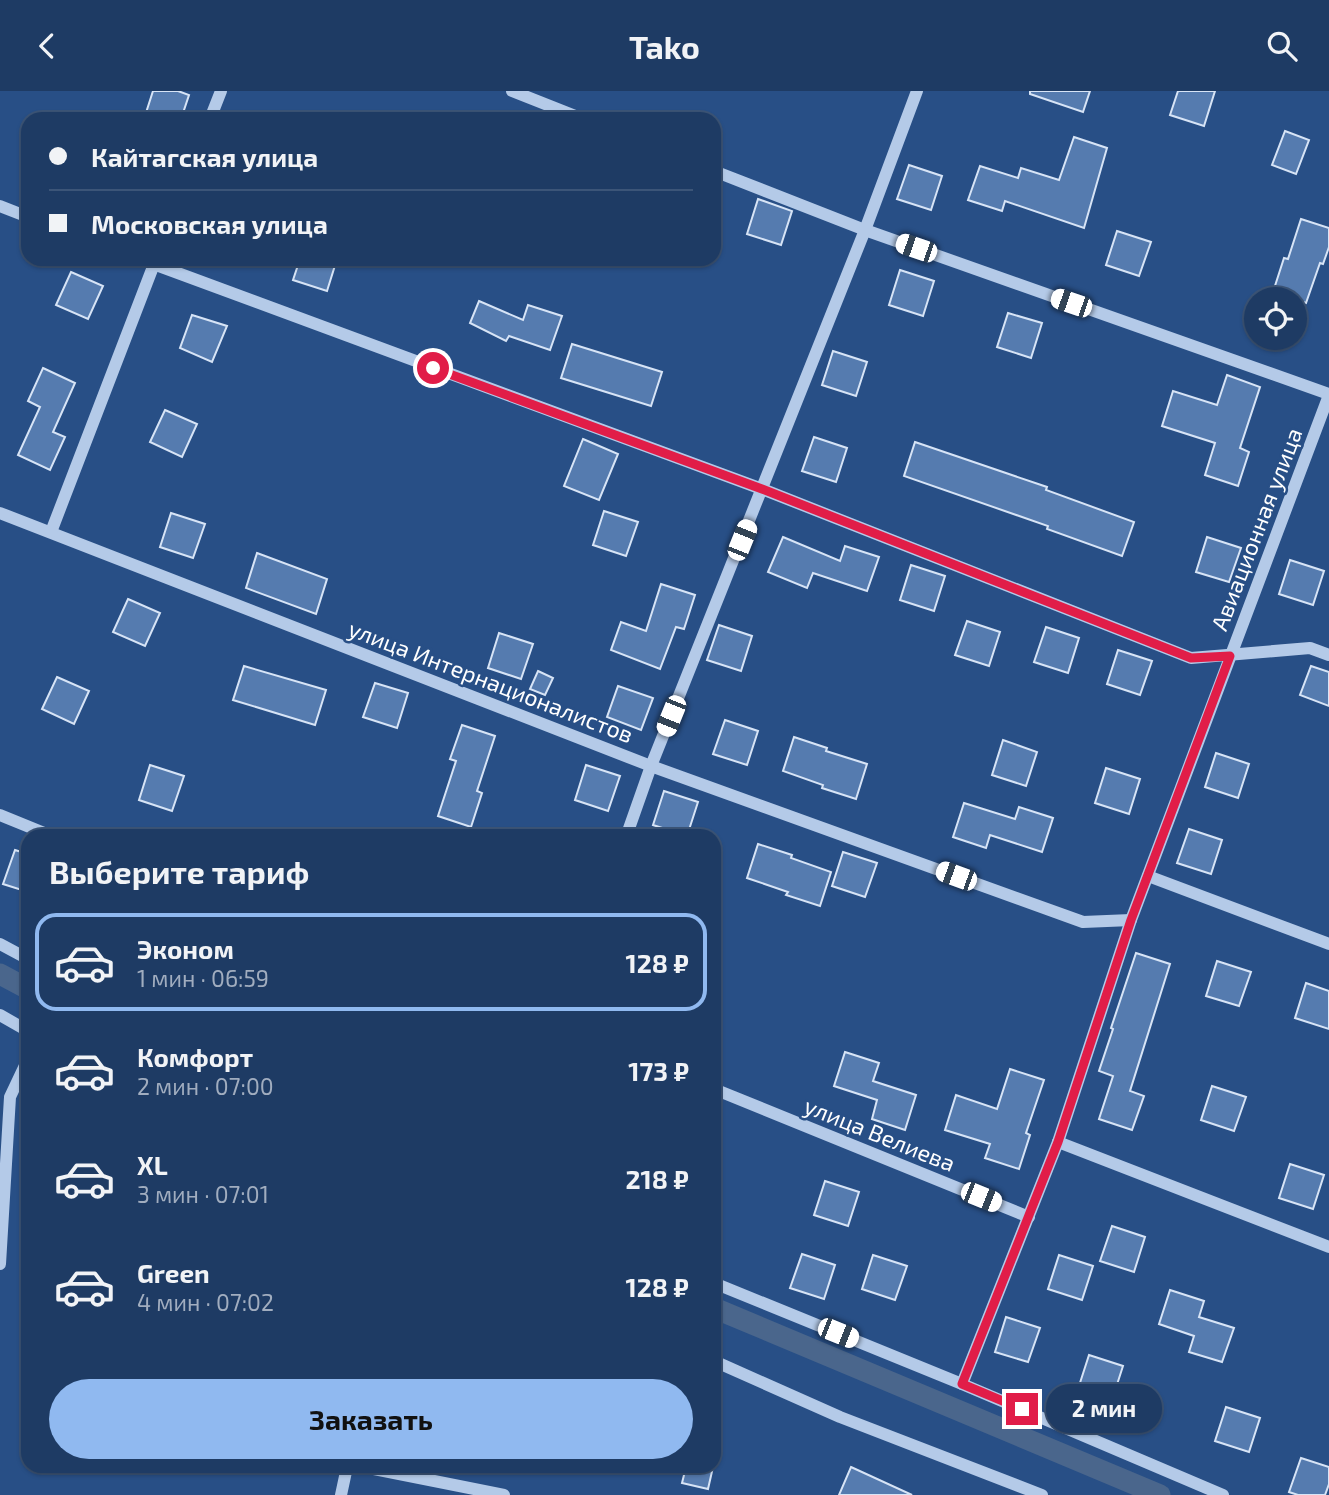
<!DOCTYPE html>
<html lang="ru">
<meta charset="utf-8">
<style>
:root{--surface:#1e3b64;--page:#2b466d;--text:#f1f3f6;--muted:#a1adbf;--line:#3c5578;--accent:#90b9f0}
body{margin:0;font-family:"Exo 2",sans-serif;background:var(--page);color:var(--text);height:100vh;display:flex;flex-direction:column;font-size:26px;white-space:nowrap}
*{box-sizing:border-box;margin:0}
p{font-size:23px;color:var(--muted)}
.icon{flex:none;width:38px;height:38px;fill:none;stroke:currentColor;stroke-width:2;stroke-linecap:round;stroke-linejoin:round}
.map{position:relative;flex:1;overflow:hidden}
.side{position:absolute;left:21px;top:738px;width:700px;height:644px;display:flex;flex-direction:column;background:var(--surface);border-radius:21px;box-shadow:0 2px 5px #0004,0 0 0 2px var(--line)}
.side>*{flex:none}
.top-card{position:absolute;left:21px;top:21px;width:700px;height:154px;border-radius:21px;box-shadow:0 2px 5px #0004,0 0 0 2px var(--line);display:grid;align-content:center;height:154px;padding:0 28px;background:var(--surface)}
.tools{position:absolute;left:1244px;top:196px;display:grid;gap:14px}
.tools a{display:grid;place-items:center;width:63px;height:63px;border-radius:50%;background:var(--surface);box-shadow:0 2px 5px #0004,0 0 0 2px var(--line);font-size:35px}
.end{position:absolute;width:32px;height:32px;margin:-16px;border:9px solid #e11d48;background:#fff;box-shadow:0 0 0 4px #fff}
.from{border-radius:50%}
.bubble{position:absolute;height:49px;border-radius:24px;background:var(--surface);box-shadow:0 2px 5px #0004,0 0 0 2px var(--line);font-size:23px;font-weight:700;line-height:49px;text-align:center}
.car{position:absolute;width:21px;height:42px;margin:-21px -10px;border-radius:9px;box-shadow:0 0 5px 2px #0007;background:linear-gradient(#fff 24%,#345 0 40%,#fff 0 76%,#345 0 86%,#fff 0)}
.top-card b{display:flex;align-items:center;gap:24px;height:66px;font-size:26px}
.top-card b+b{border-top:2px solid var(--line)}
.top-card i{width:18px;height:18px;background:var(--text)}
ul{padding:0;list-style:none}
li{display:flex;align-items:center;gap:21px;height:98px;margin:0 14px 10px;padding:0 14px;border:4px solid transparent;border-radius:21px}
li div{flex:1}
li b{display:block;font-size:26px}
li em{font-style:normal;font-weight:700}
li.selected{border-color:var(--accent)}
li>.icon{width:63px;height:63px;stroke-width:1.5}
h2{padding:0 28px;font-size:32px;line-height:84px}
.primary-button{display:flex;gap:14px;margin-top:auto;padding:14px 28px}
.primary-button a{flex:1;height:80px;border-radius:42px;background:var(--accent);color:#111;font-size:28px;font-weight:700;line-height:80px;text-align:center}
header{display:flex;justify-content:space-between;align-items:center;height:91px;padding:0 28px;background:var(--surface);font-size:32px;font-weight:700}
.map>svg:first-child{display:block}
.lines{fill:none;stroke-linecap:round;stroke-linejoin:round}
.canal{stroke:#4a668c;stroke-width:21}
.building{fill:#557baf;stroke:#d7e4f6;stroke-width:2}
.minor{stroke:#b4cae8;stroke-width:12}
.route{stroke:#e11d48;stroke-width:9}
.labels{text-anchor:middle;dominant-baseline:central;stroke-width:5;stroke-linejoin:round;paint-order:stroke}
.street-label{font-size:23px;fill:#fff;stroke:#284f86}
</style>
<header><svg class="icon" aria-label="back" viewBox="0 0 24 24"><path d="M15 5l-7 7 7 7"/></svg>Tako<svg class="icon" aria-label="search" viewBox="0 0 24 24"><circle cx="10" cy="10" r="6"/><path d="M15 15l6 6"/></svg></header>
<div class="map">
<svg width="1329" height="1404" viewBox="0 0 1329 1404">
<rect width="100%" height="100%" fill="#284f86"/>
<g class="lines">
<!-- canal -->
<g class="canal">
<path d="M0,883L28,898"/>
<path d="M714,1217L1160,1404"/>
</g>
</g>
<!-- building -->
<g class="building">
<path d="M153,0H178L189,4L181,28H144Z"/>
<path d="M1030,0H1090L1083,21L1030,3Z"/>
<path d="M1178,0H1215L1204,35L1170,24Z"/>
<path d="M1285,40L1309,49L1296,83L1272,74Z"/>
<path d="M1074,46L1107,57L1084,137L1005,110L1002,120L968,109L980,75L1018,87L1021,77L1059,89Z"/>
<path d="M909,74L942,85L931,119L897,108Z"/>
<path d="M758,108L792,120L781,154L747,143Z"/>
<path d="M1301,128L1329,137V156L1323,173L1320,172L1306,212L1273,201L1284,167L1288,168Z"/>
<path d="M1117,140L1151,151L1139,185L1106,174Z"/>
<path d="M300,168H337L327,200L293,189Z"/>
<path d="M900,179L934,190L923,225L889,214Z"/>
<path d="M71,181L103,195L88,228L56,214Z"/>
<path d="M479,210L523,229L528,214L562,225L550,259L509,245L506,250L470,232Z"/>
<path d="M1008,222L1042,232L1031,267L997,256Z"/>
<path d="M192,224L227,235L212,271L180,257Z"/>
<path d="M572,253L662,281L651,315L561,287Z"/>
<path d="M833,260L867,271L856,305L822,294Z"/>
<path d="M43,277L75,292L53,341L65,346L50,379L18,364L40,316L28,310Z"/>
<path d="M1227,284L1260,296L1240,357L1249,361L1238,395L1205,384L1215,352L1162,335L1173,300L1217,314Z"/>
<path d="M165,319L197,333L182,366L150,351Z"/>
<path d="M814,346L847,357L836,391L802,380Z"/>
<path d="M583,348L618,363L599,409L564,395Z"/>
<path d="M915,351L1047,396L1046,399L1134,431L1122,465L1047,438L1048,435L904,385Z"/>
<path d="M604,420L638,431L626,465L593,454Z"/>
<path d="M171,422L205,433L193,467L160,456Z"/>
<path d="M783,446L840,470L845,455L879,466L867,500L813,482L807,497L768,481Z"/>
<path d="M1207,446L1241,457L1229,491L1196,481Z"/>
<path d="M257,462L327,488L316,523L246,497Z"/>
<path d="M1290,469L1324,480L1313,514L1279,503Z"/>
<path d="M911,474L945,485L934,520L900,509Z"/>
<path d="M661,493L695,504L684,538L676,536L660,578L611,559L621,531L646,540Z"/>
<path d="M128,508L160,522L145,555L113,541Z"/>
<path d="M967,530L1000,541L989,575L955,564Z"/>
<path d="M719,534L752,545L741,580L707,569Z"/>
<path d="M1046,536L1079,547L1068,582L1034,571Z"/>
<path d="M499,542L533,553L521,588L488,577Z"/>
<path d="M1118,559L1152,570L1140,604L1107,593Z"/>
<path d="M244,575L326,599L315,634L233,609Z"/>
<path d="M1311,575L1329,581V615L1300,604Z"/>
<path d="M538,580L553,587L545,604L530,598Z"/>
<path d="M57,586L89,600L74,633L42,618Z"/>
<path d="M375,592L408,602L397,637L363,626Z"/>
<path d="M618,595L653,607L641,639L607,626Z"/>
<path d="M725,629L758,640L747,674L713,663Z"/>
<path d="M462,634L495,645L477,700L482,702L471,736L438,725L456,670L450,668Z"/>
<path d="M794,646L827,657L826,660L867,673L856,708L822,697L823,694L783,680Z"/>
<path d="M1003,649L1037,661L1026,695L992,684Z"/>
<path d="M1216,662L1249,673L1238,707L1205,696Z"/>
<path d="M150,674L184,685L172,720L139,709Z"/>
<path d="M586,674L620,685L608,720L575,709Z"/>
<path d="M1106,677L1140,688L1129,723L1095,712Z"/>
<path d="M664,700L698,711L687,745L653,734Z"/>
<path d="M964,712L1015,728L1019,716L1053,727L1042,761L990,744L986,757L953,746Z"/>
<path d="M1189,738L1222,749L1211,783L1177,772Z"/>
<path d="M758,753L792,764L791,767L831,781L820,815L786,804L788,801L747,787Z"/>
<path d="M15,759L28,763V801L3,793Z"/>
<path d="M843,761L877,772L865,806L832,795Z"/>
<path d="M1136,862L1170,873L1130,1000L1144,1005L1132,1039L1099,1028L1113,985L1099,980L1113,938L1111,937Z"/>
<path d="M1217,870L1251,881L1239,915L1206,905Z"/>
<path d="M1306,892L1329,900V938L1295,927Z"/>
<path d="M845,961L879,972L873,990L916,1004L905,1039L872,1028L877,1009L834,995Z"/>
<path d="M1010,978L1044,989L1026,1042L1030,1044L1019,1078L985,1067L990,1053L945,1039L956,1004L997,1018Z"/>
<path d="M1212,995L1246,1006L1234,1040L1201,1029Z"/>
<path d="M1290,1073L1324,1084L1313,1118L1279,1107Z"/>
<path d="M825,1090L859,1101L848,1135L814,1124Z"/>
<path d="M1112,1135L1145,1146L1134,1181L1100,1170Z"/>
<path d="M802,1163L835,1174L824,1208L790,1197Z"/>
<path d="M873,1164L907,1175L895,1209L862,1198Z"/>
<path d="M1059,1164L1093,1175L1082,1209L1048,1198Z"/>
<path d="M1170,1199L1204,1210L1199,1226L1234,1237L1222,1271L1189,1261L1194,1245L1159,1233Z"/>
<path d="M1006,1226L1040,1237L1028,1271L995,1261Z"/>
<path d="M1089,1264L1123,1275L1112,1309L1078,1298Z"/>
<path d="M1226,1316L1260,1327L1249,1361L1215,1350Z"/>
<path d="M1301,1367L1329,1376V1393L1325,1404H1298L1289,1401Z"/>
<path d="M686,1376H713L708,1398L682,1392Z"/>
<path d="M851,1376L912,1404H839Z"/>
</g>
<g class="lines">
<!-- minor -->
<g class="minor">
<path d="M512,0L583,28"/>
<path d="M210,28L221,0"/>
<path d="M714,80L865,139L1329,303"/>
<path d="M0,115L28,126"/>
<path d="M140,168L762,398L1191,567L1310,557L1329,564"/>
<path d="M0,422L651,675L1083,831L1131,829"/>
<path d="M51,441L156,168"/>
<path d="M0,724L54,746"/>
<path d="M626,746L651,675L865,139L917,0"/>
<path d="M1148,785L1329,853"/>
<path d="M0,853L28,868"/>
<path d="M0,924L28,940"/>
<path d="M714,998L1029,1126"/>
<path d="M1058,1051L1329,1156"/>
<path d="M0,1173L10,1006L28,968"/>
<path d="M714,1192L962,1293"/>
<path d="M714,1270L840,1326L1042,1404"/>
<path d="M364,1376L504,1404"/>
<path d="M341,1404L347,1376"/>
<path d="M1223,1404L962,1293L1058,1051L1131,829L1329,304"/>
</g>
</g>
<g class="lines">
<!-- route -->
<path class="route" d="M433,277L762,398L1191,567L1230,565L1131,829L1058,1051L962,1293L1022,1318"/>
</g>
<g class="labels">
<!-- street labels -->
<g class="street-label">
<text transform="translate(1256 438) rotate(-69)">Авиационная улица</text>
<text transform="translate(491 590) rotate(21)">улица Интернационалистов</text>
<text transform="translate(880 1043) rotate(22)">улица Велиева</text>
</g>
</g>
</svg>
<div class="tools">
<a><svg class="icon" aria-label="locate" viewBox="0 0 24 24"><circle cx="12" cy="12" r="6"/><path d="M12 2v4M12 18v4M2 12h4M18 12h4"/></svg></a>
</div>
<i class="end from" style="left:433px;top:277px"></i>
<i class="end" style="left:1022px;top:1318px"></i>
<div class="bubble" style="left:1046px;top:1293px;width:116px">2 мин</div>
<i class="car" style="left:916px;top:157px;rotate:289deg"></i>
<i class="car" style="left:1071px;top:212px;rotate:289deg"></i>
<i class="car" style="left:742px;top:449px;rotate:22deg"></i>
<i class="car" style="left:671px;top:625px;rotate:202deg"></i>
<i class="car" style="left:956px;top:785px;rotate:290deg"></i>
<i class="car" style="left:981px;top:1106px;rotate:112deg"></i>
<i class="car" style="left:838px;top:1242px;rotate:112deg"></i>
<div class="top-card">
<b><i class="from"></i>Кайтагская улица</b>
<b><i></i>Московская улица</b>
</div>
<section class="side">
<h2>Выберите тариф</h2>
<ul>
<li class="selected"><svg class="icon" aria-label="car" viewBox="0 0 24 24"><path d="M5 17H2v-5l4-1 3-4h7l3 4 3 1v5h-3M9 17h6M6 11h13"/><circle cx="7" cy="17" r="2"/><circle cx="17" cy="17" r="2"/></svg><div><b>Эконом</b><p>1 мин · 06:59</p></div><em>128 ₽</em></li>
<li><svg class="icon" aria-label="car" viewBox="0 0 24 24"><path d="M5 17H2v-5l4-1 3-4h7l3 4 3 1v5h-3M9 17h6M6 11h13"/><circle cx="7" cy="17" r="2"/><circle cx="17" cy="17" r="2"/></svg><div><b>Комфорт</b><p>2 мин · 07:00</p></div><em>173 ₽</em></li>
<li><svg class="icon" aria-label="car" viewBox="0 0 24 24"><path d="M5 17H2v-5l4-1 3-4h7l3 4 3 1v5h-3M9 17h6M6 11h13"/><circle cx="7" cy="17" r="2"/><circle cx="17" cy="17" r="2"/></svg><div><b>XL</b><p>3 мин · 07:01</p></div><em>218 ₽</em></li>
<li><svg class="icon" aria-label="car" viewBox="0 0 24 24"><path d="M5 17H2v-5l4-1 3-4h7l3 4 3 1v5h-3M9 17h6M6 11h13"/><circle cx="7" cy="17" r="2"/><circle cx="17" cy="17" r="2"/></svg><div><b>Green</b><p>4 мин · 07:02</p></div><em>128 ₽</em></li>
</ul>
<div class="primary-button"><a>Заказать</a></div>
</section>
</div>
